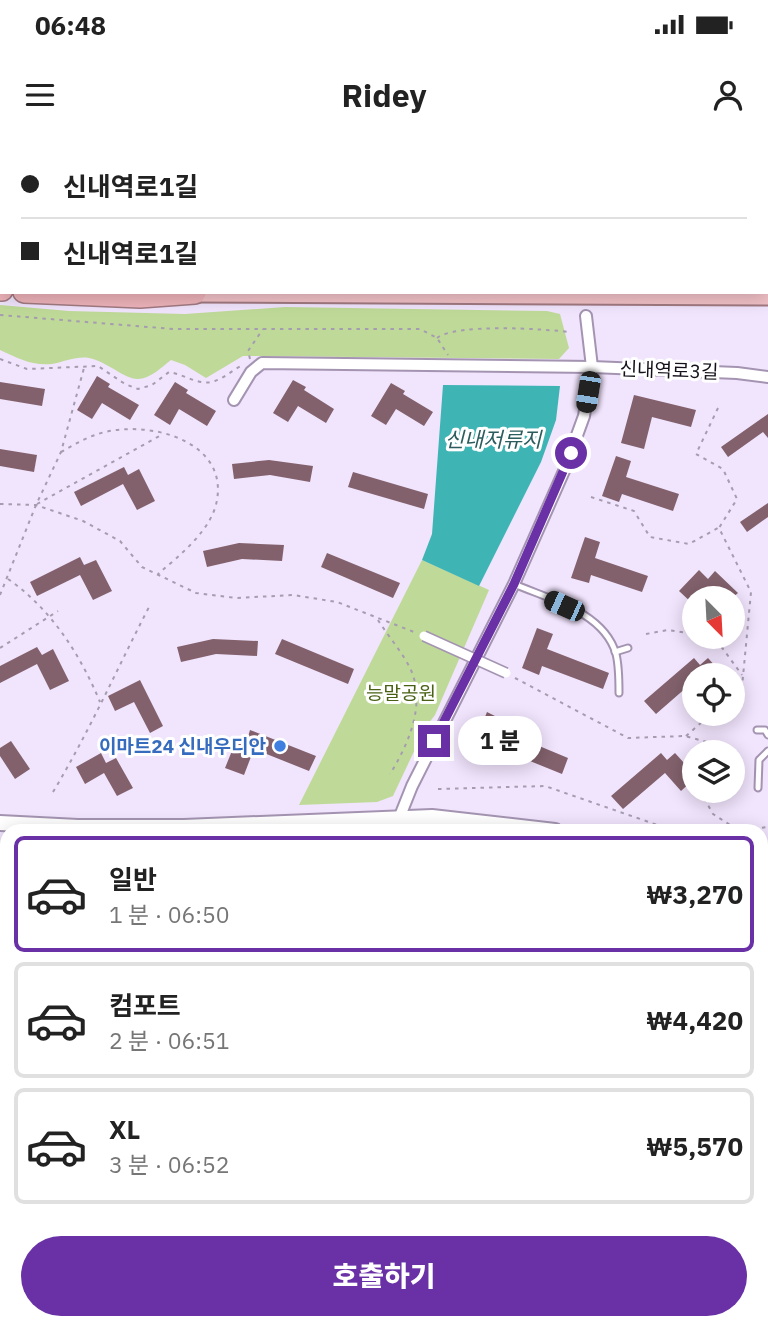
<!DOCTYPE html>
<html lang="ko">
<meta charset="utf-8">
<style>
:root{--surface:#fff;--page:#f2f2f2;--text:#222;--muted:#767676;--line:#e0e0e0;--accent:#6a30a6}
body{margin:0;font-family:"IBM Plex Sans","Noto Sans KR",sans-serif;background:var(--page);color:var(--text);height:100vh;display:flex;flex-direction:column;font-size:26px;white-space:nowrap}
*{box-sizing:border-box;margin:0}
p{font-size:23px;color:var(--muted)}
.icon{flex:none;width:38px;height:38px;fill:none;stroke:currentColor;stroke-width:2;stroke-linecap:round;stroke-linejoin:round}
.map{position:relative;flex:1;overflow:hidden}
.drawer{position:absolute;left:0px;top:684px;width:768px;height:506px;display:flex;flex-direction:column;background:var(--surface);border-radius:21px 21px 0 0;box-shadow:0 4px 18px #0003}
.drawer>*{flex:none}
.hud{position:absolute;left:0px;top:0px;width:768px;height:154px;box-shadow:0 4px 18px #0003;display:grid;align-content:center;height:154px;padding:0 21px;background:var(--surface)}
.needle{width:46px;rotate:156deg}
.buttons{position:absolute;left:682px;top:446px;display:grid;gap:14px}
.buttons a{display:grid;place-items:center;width:63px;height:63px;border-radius:50%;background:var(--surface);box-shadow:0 4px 18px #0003;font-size:35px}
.end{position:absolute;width:32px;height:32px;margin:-16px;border:9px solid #6a30a6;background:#fff;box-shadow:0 0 0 4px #fff}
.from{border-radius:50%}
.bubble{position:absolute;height:49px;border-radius:24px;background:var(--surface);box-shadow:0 4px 18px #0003;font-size:23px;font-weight:800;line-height:49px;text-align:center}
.car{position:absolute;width:21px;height:42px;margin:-21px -10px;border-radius:9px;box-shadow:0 0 5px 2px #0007;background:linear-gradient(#222 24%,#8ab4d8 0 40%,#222 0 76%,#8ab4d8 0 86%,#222 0)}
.hud b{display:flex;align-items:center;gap:24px;height:66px;font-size:26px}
.hud b+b{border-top:2px solid var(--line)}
.hud i{width:18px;height:18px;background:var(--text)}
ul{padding:12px 0 0;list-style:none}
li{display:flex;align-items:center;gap:21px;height:116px;margin:0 14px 10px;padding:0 7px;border:4px solid var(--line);border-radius:10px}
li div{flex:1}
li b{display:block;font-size:26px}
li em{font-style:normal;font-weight:800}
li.current{border-color:var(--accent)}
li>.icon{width:63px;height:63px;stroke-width:1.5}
.action{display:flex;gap:14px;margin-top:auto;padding:14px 21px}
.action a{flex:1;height:80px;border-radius:42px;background:var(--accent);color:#fff;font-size:28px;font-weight:800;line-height:80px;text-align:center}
.status{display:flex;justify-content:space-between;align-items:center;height:49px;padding:0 35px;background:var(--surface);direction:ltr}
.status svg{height:19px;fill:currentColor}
header{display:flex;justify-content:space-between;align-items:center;height:91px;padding:0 21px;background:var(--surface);font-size:32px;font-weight:800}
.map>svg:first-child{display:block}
.green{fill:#bfda98}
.water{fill:#3fb4b4}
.building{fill:#82616c}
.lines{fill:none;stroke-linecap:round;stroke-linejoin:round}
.service-casing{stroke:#a494b2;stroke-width:9}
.minor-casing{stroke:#a494b2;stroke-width:14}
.tertiary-casing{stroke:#a494b2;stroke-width:18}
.trunk-casing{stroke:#a27a82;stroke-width:23}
.motorway-casing{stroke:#a27a82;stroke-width:24}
.path{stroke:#a69cb0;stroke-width:2;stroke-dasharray:3.5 5;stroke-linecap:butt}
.service{stroke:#fff;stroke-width:5}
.minor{stroke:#fff;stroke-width:10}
.tertiary{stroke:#fff;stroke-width:14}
.trunk{stroke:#f2c2c8;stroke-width:19}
.motorway{stroke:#eeb3ba;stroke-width:21}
.pedestrian-bridge-casing{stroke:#a494b2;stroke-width:12;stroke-linecap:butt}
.pedestrian-bridge{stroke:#fff;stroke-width:9}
.route{stroke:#6a30a6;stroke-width:9}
.shop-dot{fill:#3f7fe0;stroke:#fff;stroke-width:2.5}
.labels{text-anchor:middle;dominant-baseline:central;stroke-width:6;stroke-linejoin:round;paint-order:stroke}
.street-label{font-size:19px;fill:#140f19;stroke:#fff}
.park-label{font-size:19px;fill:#486114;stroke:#fff}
.shop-label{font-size:19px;font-weight:bold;fill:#366cbe;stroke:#fff;text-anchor:end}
.water-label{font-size:21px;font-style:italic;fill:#2c5c5d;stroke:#fff}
</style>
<div class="status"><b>06:48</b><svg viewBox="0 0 49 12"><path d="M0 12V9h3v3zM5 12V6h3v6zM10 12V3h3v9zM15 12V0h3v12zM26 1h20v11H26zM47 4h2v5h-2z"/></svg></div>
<header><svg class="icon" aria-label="menu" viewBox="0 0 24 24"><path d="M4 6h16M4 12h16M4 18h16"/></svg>Ridey<svg class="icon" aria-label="person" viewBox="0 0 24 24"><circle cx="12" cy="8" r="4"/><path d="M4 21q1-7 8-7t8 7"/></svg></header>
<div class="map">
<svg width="768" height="1189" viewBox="0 0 768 1189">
<rect width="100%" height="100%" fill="#f1e4fd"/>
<!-- green -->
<g class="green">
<path d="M0,165L69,171L185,174L285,167L547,171L560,174L569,208L559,219L243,216L206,238L185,225L171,220C162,227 150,239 138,239C126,240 106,221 89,218C77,216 64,222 52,224C31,226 18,218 0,210Z"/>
<path d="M422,420L489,450L435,575L425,588L393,656L377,662L299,665Z"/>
<path d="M768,1091V1185L760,1189H149L150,1183H761V1094Z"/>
</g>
<!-- water -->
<path class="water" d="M443,245L560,246L556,280L541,322L479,446L422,420L432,394Z"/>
<!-- building -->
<g class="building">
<path d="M97,236L110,244L108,247L139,265L130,280L102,263L92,279L77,270Z"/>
<path d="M293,240L306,247L304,250L334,269L326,283L298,266L288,282L273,273Z"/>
<path d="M0,242L45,249L42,266L0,259Z"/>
<path d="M175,242L188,250L186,253L216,271L207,286L179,269L170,285L154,275Z"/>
<path d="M391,243L405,251L403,254L433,272L424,286L396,269L386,285L371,276Z"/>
<path d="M634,255L696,270L691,287L652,277L644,309L621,303Z"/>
<path d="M768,274V298L763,292L728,317L721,307Z"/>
<path d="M0,309L37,315L34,332L0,326Z"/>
<path d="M616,316L631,321L626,337L679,354L673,371L622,354L619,362L602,356Z"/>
<path d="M269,320L313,326L310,342L270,335L234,339L232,324Z"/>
<path d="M124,327L128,335L139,329L155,361L137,370L123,344L81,366L74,352Z"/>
<path d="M353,332L428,354L424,369L348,347Z"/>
<path d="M768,363V377L747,392L740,382Z"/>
<path d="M585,397L600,402L595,418L648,436L642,452L591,435L589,443L571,438Z"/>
<path d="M239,403L284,405L282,421L242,419L207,427L203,411Z"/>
<path d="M327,413L400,443L393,458L321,427Z"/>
<path d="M80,417L84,425L96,420L112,451L93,460L80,435L37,456L30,442Z"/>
<path d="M699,430L708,439L715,431L738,453L732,458H721L710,447L698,458H695L693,464L679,451Z"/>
<path d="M537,488L553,494L547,509L609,533L603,549L542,526L539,535L522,528Z"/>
<path d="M213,499L258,501L257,516L216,514L181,522L177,507Z"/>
<path d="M282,499L354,529L348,544L275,514Z"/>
<path d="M37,507L42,515L53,509L69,541L50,550L37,524L0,543V526Z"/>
<path d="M694,518L700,525L708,518L724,536H695V540L656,574L644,561Z"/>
<path d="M140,540L163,586L150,593L134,562L115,571L108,556Z"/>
<path d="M487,572L501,579L496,588L568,618L562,634L488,604L484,614L472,609Z"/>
<path d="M250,590L316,616L309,631L254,609L244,635L225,628L238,596L247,600Z"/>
<path d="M11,601L30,629L15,639L0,616V608Z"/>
<path d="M101,613L106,623L116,618L133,648L117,656L104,633L85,644L76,627Z"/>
<path d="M661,613L667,620L675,613L695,635V638L681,651L665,633L623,669L611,656Z"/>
</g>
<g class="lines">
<defs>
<g id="service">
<path d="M702,0V2"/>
<path d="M478,2V0"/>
<path d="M514,444C549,459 604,472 616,514C619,526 619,540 619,553"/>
<path d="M615,512L628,508"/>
<path d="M757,590H765L768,595"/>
<path d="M758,648L759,620L768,611"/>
</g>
<g id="minor">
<path d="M573,0V2"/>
<path d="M234,260L251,232L262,223L592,227L737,233L768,237"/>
<path d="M394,691L412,646L514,444L564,331L584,276L592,227L586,176"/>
</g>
<g id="tertiary">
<path d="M196,2L201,0"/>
<path d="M0,23H2"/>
<path d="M0,683L78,687H184L432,677L555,691"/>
<path d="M761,893L768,901"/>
</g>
<g id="trunk">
<path d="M766,123H768"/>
<path d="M0,134H2"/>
<path d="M190,152L768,155"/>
</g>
<g id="motorway">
<path d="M0,83H2"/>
<path d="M0,111H1"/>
<path d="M0,150H2"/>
<path d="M24,152L140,157L195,153"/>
<path d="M0,972L7,986"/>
<path d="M0,1025L7,1041"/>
<path d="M0,1074L7,1090"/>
<path d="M0,1113L7,1131"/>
<path d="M21,1183L23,1189"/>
<path d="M59,1183L61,1189"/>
<path d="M76,1183L77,1189"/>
</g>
</defs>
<!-- service casing -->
<use href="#service" class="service-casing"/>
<!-- minor casing -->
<use href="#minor" class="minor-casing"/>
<!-- tertiary casing -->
<use href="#tertiary" class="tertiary-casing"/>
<!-- trunk casing -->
<use href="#trunk" class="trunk-casing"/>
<!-- motorway casing -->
<use href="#motorway" class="motorway-casing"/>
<!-- path -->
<g class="path">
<path d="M0,175L173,189H420L437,198L448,215"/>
<path d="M437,198C457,183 543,189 570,192"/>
<path d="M0,219L27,229L98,226L125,244L138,249L152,245L169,232C184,234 200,247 215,241C224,238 233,230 241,226"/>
<path d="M250,219L248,211L263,189"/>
<path d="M718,268L696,314L723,329L737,359L719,388L751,452L742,547L733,554"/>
<path d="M61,312C72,306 83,299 95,295C140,278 228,297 217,360C212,390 180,415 158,434"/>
<path d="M591,357L634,371L650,397L689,404L718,388"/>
<path d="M0,364L36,365L83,381L120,401L142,427L196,453L236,458L293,455L337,462L414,492"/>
<path d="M37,364L163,294"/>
<path d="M8,439C51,469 80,514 100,562"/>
<path d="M0,455L36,365L61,312L84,228"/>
<path d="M378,480C388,496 403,513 411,530C426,565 408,605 390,634"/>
<path d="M646,494L668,490L695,494"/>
<path d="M709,497L715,498L742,535"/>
<path d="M0,508L58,471"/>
<path d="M515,538L628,598L685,596L725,607L721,612"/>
<path d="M686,596L711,574"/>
<path d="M438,649L545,646L669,689L739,691L768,687"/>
<path d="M700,651L713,674L738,690"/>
<path d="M53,652C89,592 117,529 149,467"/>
<path d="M761,833L768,832"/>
<path d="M761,836L768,845"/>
</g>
<!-- service -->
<use href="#service" class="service"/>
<!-- minor -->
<use href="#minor" class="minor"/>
<!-- tertiary -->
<use href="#tertiary" class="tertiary"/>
<!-- trunk -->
<use href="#trunk" class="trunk"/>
<!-- motorway -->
<use href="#motorway" class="motorway"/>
<defs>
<path id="pedestrian-bridge" d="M424,496L506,533"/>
</defs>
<!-- pedestrian-bridge casing -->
<use href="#pedestrian-bridge" class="pedestrian-bridge-casing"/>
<!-- pedestrian-bridge -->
<use href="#pedestrian-bridge" class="pedestrian-bridge"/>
</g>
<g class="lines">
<!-- route -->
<path class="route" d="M434,601L514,444L571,313"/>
</g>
<!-- markers -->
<circle class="shop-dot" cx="280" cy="606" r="7"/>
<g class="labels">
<!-- street labels -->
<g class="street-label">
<text transform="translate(669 230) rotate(2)">신내역로3길</text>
</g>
<!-- park labels -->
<g class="park-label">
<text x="401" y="553">능말공원</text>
</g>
<!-- shop labels -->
<g class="shop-label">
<text x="266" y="606">이마트24 신내우디안</text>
</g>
<!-- water labels -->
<g class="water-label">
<text x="493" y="299">신내저류지</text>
</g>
</g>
</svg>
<div class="buttons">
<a><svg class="needle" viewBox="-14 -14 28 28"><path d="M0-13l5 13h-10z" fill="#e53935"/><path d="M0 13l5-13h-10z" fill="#767676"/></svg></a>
<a><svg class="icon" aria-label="locate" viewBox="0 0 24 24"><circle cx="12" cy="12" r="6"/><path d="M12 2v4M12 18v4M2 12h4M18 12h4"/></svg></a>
<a><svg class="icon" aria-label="layers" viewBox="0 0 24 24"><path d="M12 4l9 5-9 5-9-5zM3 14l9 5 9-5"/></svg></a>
</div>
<i class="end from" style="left:571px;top:313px"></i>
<i class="end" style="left:434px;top:601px"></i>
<div class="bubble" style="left:458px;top:576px;width:84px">1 분</div>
<i class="car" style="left:588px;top:252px;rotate:189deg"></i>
<i class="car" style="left:564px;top:466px;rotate:294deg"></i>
<div class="hud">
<b><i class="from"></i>신내역로1길</b>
<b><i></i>신내역로1길</b>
</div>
<section class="drawer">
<ul>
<li class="current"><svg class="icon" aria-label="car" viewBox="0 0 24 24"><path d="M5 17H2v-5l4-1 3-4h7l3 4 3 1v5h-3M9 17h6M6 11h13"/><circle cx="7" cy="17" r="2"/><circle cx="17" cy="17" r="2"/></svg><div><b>일반</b><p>1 분 · 06:50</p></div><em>₩3,270</em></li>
<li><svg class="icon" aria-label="car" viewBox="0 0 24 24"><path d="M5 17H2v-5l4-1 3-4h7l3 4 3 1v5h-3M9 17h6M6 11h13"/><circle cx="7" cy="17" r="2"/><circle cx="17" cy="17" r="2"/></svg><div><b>컴포트</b><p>2 분 · 06:51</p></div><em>₩4,420</em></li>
<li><svg class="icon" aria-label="car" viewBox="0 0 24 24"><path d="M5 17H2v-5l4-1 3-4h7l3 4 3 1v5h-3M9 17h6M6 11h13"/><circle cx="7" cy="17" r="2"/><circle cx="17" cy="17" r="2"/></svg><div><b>XL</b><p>3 분 · 06:52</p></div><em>₩5,570</em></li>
</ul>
<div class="action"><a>호출하기</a></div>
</section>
</div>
